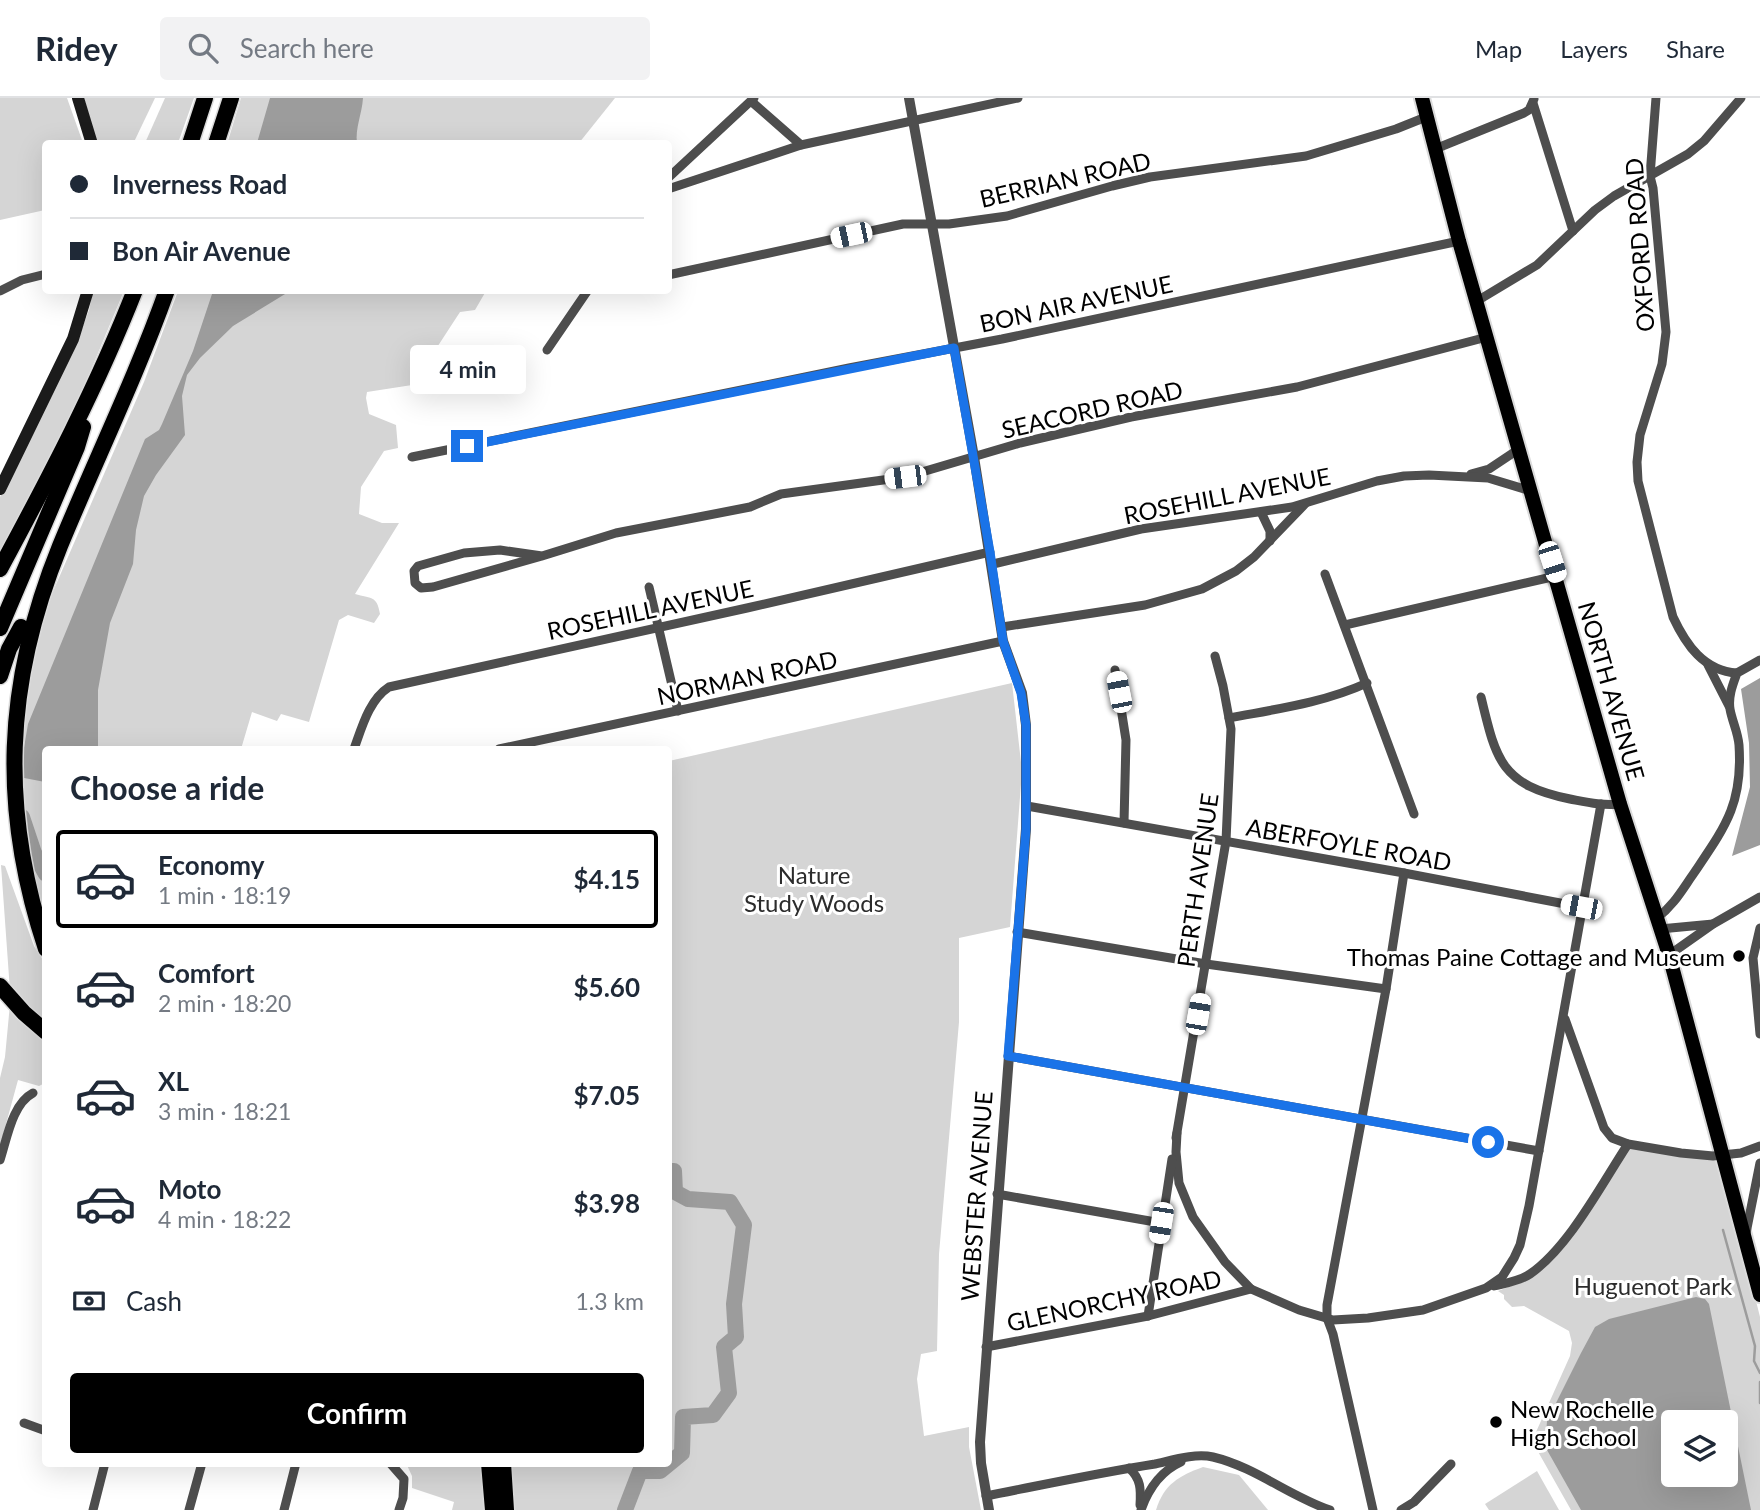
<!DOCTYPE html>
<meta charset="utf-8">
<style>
:root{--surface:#fff;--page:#f2f2f3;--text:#1f2937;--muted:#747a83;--line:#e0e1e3;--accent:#000}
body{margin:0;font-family:Lato,sans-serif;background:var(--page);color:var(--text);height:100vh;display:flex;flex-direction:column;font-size:26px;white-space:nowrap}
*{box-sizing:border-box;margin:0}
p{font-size:23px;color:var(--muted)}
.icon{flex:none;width:38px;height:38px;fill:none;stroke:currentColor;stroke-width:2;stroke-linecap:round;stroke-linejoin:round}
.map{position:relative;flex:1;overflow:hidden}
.details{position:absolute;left:42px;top:648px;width:630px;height:721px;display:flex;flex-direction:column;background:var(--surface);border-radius:7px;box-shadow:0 7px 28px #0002}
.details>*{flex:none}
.hud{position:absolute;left:42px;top:42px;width:630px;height:154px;border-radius:7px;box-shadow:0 7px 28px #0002;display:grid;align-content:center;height:154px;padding:0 28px;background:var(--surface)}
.buttons{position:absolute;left:1661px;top:1312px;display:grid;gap:14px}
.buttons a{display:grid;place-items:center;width:77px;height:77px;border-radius:7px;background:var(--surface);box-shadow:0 7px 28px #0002;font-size:35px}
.end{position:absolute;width:32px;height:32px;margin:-16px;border:9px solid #1a73e8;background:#fff;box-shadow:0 0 0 4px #fff}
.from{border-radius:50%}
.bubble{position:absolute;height:49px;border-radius:7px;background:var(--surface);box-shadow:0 7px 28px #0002;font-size:23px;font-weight:700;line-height:49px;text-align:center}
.car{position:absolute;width:21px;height:42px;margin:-21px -10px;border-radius:9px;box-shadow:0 0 5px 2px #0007;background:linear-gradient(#fff 24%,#345 0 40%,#fff 0 76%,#345 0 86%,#fff 0)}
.hud b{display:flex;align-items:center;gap:24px;height:66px;font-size:26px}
.hud b+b{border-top:2px solid var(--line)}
.hud i{width:18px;height:18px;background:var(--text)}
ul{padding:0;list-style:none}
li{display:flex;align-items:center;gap:21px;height:98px;margin:0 14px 10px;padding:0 14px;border:4px solid transparent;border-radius:7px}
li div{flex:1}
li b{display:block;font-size:26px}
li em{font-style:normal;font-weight:700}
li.active{border-color:var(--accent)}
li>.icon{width:63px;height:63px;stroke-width:1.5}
h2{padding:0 28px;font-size:32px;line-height:84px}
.pay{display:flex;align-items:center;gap:18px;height:77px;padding:0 28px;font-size:26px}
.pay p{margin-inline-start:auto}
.cta{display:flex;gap:14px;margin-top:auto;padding:14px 28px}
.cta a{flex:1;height:80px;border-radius:7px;background:var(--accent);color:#fff;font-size:28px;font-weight:700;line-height:80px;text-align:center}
header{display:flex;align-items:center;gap:42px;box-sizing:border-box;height:98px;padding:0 35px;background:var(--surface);border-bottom:2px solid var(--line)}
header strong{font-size:33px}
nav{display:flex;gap:38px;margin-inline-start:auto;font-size:24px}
.search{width:490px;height:63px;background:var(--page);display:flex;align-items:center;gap:18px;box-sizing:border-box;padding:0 24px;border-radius:7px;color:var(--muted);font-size:26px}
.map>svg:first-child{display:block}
.green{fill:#d5d5d5;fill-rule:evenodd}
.water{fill:#9c9c9c;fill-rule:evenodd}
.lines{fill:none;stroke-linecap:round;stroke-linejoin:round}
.stream{stroke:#9c9c9c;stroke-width:2.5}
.river{stroke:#9c9c9c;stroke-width:16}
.primary-casing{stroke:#dbdbdb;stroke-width:18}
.motorway-casing{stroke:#dbdbdb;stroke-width:19}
.minor{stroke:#4e4e4e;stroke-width:9}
.tertiary{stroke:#4e4e4e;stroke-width:10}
.secondary{stroke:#1b1b1b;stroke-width:12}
.primary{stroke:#000;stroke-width:14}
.motorway{stroke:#000;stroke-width:16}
.route{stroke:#1a73e8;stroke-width:9}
.poi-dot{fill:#000;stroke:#fff;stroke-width:2.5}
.labels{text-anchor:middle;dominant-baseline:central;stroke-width:6;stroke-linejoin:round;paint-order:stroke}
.street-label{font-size:24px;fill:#000;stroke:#fff}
.park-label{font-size:24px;fill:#2c2c2c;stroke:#fff}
.poi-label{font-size:24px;fill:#000;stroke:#fff;text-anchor:end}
</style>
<header>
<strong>Ridey</strong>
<div class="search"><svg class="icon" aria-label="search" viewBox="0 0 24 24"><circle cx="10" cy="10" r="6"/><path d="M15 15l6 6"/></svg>Search here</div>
<nav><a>Map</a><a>Layers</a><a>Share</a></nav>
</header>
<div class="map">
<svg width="1760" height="1412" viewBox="0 0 1760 1412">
<rect width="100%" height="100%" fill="#fff"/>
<!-- green -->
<g class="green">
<path d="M0,0H67L83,45L46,46L45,112L0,122Z"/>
<path d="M84,0H155L133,46L97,45Z"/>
<path d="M165,0H194L178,45H145Z"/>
<path d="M241,0H615L579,45L227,46Z"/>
<path d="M93,193H124L80,298L51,359L0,454V399L78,241L89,212Z"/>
<path d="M178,193H486L475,212L460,214L432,257L425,285L367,294L366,300L369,316L396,327L398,350L384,353L361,389L359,416L382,425H399L355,496C371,501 377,497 380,516L374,525L348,517L339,522L309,624L281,616L277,623L252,614L241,651H46V831L9,674L41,521L144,284Z"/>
<path d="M1012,585L1022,673L1010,829L959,840V924L939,1156L937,1253L921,1256L917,1281L924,1338L969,1329V1349L981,1412H515L511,1365H668L669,663Z"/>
<path d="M1,767L5,768L34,848L45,865V926L10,893Z"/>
<path d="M10,906L45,943V985L39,988L18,982L0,1048V980L5,959Z"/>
<path d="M1629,1050L1721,1063L1760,1219V1412H1571L1532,1343L1570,1258L1572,1245L1569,1233L1524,1208L1512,1209L1504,1201V1197L1498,1193L1521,1184L1559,1155ZM1673,1325H1726V1377H1673Z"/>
<path d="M406,1365H481L484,1412H452L454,1404L412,1390V1378Z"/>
<path d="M1203,1369L1239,1377L1268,1412H1156C1164,1386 1179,1378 1203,1369Z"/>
<path d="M1537,1373L1559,1412H1489L1485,1406Z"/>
</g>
<!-- water -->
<g class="water">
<path d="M270,0H363C362,16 355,30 357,45H257Z"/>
<path d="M213,193H290L233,228L200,260L187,277L182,298L185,337L156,377L144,398L136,432L133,466L110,525L98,592V651H46L45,684L19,679L28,626L145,341L159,332L162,326L193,253Z"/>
<path d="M1760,580V747L1732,758L1750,689L1749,645L1741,591Z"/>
<path d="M1696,1199L1705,1201L1709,1206L1751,1412H1581L1547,1352L1546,1337L1547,1323L1581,1255L1595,1229L1609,1221ZM1673,1325H1726V1377H1673Z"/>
</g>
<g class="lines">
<!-- stream -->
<g class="stream">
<path d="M1723,1132L1755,1248L1754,1263L1760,1275"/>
<path d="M1760,1284V1305"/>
</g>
<!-- river -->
<g class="river">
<path d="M22,719L34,755L46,776"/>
<path d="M625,1412L640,1373H660L682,1355L683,1319L713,1317L729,1295L724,1249L736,1239L734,1206L744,1127L730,1104L688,1101L675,1094L674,1073H668"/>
</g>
<defs>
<path id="primary" d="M1422,0L1459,143L1620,706L1669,857L1760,1197"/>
<g id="motorway">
<path d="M190,46L205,0"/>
<path d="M216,46L231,0"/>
<path d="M0,471C49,380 97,289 135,192"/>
<path d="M0,530L77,349L83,329"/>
<path d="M0,578L9,551L21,529"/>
<path d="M46,851C0,712 4,586 60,448C95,363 136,279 167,192"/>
<path d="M0,888L24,915L46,934"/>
<path d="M489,1365L493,1412"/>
<path d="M503,1365L506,1412"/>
</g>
</defs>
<!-- primary casing -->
<use href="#primary" class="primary-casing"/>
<!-- motorway casing -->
<use href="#motorway" class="motorway-casing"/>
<!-- minor -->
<g class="minor">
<path d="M1656,0L1650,78L1653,90L1666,234L1662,266L1640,337L1637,364L1638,383L1673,519C1686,547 1704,573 1737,575"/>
<path d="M752,4L801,47"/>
<path d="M1533,5L1573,133"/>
<path d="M1435,51L1524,15L1529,12L1534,1"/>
<path d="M668,80L754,0"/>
<path d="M668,91L801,47L1018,0"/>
<path d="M668,177L903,126H949L1007,118L1112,88L1150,79L1306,58L1396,31L1426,19"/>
<path d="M0,193L22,182L46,176"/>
<path d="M1477,203L1537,167L1595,112L1614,98L1688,56L1704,43L1741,0"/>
<path d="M547,252L588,192"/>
<path d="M412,359L849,270L1002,241L1459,143"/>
<path d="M1471,376L1489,371L1519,351"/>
<path d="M1261,414L1270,433V443"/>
<path d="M542,458L433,489L421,490L415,485L414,473L418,468L464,455L500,452L542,458L616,435L750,409L781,396L905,379L1020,345L1131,319L1297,289L1487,239"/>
<path d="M993,466L1141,431L1292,409L1377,383L1404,378L1429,377L1488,380L1531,393"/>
<path d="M1325,476L1414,716"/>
<path d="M649,489L678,613"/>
<path d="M1345,527L1556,478"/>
<path d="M1002,529L1145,507L1202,491L1236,473L1254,459L1305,406"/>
<path d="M1708,567L1729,608"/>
<path d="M1115,572L1126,642L1124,725"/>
<path d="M1481,599C1496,662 1501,687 1570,701C1586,704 1603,708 1620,706"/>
<path d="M1229,620C1276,611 1323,605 1367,585"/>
<path d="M354,651C362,629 369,602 389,589L747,510L990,454"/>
<path d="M499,651L1003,543"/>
<path d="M1027,708L1404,775L1581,809"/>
<path d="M1657,820C1674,807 1682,792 1694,775C1725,729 1743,706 1739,647C1738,634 1732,623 1730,611C1728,598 1733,586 1737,575L1760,562"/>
<path d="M1760,830L1753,860L1760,936"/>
<path d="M1660,831L1713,826"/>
<path d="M1017,834L1206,866L1386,891"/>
<path d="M1669,857L1713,826L1760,799"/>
<path d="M1565,921L1604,1030L1612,1040L1628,1046L1681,1055L1713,1058L1741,1055L1760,1048"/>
<path d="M1008,958L1539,1053"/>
<path d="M1177,1035L1176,1054L1179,1085L1193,1119L1225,1164L1251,1191L1299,1212L1333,1222L1368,1220L1423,1212L1486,1190L1502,1179L1514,1160L1520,1147L1529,1108L1601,706"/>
<path d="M1176,1040L1226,743L1231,631L1223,588L1215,558"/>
<path d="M0,1062C7,1041 12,1006 33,995"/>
<path d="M997,1096L1161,1125"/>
<path d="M1746,1135L1760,1065"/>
<path d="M1494,1188C1506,1185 1520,1183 1530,1176C1569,1149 1601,1087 1628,1046"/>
<path d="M1148,1218L1172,1061"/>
<path d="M986,1249L1148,1218L1251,1191"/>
<path d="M24,1325L46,1333"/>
<path d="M390,1365L404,1381L403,1400L399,1412"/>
<path d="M1129,1370C1141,1381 1141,1391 1140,1407"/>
<path d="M986,1398C1042,1387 1098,1375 1155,1366C1173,1362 1195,1355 1213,1359C1255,1369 1289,1398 1330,1412"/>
<path d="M93,1412L105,1365"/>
<path d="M189,1412L202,1365"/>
<path d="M284,1412L296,1365"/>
<path d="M1141,1412C1148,1392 1161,1373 1181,1364"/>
<path d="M1373,1412L1333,1236L1327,1220V1207L1386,891L1404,775"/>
<path d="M1401,1412L1414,1404L1451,1366"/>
</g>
<!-- tertiary -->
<path class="tertiary" d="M909,0L974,359L1003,543L1022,595L1026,627V731L980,1344L981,1365L989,1412"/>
<!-- secondary -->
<g class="secondary">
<path d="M78,0L92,46"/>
<path d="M0,391L73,241L88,192"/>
</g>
<!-- primary -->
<use href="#primary" class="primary"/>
<!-- motorway -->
<use href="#motorway" class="motorway"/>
</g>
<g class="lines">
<!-- route -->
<path class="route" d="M467,348L954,250L990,454L1003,543L1021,595L1026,627V731L1008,958L1488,1044"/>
</g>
<!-- markers -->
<g class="poi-dot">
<circle cx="1739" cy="858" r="7"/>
<circle cx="1496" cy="1324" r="7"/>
</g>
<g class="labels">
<!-- street labels -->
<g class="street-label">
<text transform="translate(1065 81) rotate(-13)">BERRIAN ROAD</text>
<text transform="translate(1639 147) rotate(-94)">OXFORD ROAD</text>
<text transform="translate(1076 205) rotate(-12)">BON AIR AVENUE</text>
<text transform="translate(1092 311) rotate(-13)">SEACORD ROAD</text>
<text transform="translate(1227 397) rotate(-11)">ROSEHILL AVENUE</text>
<text transform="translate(650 511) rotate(-12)">ROSEHILL AVENUE</text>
<text transform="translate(747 579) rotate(-12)">NORMAN ROAD</text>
<text transform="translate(1612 593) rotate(74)">NORTH AVENUE</text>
<text transform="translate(1349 746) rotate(10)">ABERFOYLE ROAD</text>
<text transform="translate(1197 782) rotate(-82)">PERTH AVENUE</text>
<text transform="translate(976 1098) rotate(-86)">WEBSTER AVENUE</text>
<text transform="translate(1114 1202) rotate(-12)">GLENORCHY ROAD</text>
</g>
<!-- park labels -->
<g class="park-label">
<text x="814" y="776">Nature<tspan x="814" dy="28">Study Woods</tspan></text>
<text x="1653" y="1187">Huguenot Park</text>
</g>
<!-- poi labels -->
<g class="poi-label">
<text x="1725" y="858">Thomas Paine Cottage and Museum</text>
<text x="1510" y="1310" text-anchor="start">New Rochelle<tspan x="1510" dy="28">High School</tspan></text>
</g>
</g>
</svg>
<div class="buttons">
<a><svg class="icon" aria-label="layers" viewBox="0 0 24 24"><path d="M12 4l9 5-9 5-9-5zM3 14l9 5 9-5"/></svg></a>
</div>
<i class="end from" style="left:1488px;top:1044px"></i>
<i class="end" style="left:467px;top:348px"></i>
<div class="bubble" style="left:410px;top:247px;width:116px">4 min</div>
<i class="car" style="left:851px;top:137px;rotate:258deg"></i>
<i class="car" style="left:905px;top:379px;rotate:263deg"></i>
<i class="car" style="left:1552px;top:464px;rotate:162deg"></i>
<i class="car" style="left:1119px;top:594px;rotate:349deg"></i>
<i class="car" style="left:1581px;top:809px;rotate:281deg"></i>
<i class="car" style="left:1198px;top:916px;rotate:10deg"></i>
<i class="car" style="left:1161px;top:1125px;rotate:189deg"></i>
<div class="hud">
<b><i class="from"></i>Inverness Road</b>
<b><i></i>Bon Air Avenue</b>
</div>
<section class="details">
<h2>Choose a ride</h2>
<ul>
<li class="active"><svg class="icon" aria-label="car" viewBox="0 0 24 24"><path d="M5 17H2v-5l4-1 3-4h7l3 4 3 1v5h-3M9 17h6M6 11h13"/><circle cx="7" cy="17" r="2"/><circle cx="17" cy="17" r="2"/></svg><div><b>Economy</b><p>1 min · 18:19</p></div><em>$4.15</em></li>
<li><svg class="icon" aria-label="car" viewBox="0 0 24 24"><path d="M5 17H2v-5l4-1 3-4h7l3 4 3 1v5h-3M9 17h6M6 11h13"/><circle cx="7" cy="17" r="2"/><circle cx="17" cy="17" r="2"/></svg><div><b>Comfort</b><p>2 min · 18:20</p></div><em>$5.60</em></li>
<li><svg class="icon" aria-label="car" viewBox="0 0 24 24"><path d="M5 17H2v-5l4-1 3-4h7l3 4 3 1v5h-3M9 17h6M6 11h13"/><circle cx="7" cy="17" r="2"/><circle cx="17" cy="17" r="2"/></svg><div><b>XL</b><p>3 min · 18:21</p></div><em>$7.05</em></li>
<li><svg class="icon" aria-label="car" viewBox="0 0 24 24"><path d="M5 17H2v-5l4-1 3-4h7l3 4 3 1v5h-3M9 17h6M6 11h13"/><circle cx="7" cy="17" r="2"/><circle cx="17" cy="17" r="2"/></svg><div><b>Moto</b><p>4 min · 18:22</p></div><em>$3.98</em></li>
</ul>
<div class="pay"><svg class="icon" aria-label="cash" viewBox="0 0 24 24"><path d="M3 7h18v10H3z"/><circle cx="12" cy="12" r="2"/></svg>Cash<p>1.3 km</p></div>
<div class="cta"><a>Confirm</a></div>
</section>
</div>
